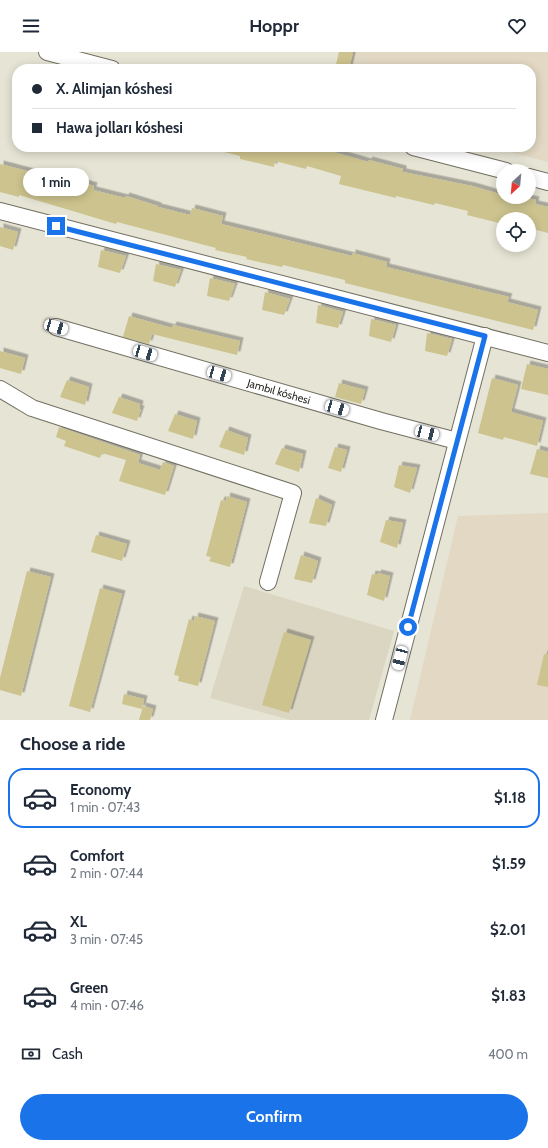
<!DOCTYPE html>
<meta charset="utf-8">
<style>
:root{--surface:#fff;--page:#f2f2f3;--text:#1f2937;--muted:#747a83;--line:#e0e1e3;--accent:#1a73e8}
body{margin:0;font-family:Cabin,sans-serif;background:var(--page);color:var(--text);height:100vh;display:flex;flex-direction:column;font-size:15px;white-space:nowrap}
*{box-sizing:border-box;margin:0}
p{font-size:13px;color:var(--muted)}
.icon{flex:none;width:22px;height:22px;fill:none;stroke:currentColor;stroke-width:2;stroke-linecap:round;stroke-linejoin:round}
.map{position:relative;height:668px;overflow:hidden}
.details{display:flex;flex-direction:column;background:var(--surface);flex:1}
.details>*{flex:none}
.guide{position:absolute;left:12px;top:12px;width:524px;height:88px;border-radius:16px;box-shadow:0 2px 10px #0003;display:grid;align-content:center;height:88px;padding:0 20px;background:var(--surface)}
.needle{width:26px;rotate:206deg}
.fabs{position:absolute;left:496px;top:112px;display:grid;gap:8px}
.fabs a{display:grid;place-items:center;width:40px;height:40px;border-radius:50%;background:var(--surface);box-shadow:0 2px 10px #0003;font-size:20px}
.end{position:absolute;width:18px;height:18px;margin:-9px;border:5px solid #1a73e8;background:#fff;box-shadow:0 0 0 2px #fff}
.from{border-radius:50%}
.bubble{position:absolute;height:28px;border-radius:14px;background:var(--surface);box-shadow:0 2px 10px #0003;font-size:13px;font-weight:700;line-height:28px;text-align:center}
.car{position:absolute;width:12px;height:24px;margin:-12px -6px;border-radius:5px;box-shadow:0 0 3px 1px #0007;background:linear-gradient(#fff 24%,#345 0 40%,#fff 0 76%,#345 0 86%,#fff 0)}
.guide b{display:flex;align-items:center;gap:14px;height:38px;font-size:15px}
.guide b+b{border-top:1px solid var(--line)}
.guide i{width:10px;height:10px;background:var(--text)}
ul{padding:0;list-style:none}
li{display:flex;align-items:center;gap:12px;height:60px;margin:0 8px 6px;padding:0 12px;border:2px solid transparent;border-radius:16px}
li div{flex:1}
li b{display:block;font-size:15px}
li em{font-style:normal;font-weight:700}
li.on{border-color:var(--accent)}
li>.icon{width:36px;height:36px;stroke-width:1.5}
h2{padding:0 20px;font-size:18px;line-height:48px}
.pay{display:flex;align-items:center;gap:10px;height:44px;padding:0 20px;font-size:15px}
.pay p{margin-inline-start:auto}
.button{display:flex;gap:8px;margin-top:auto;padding:8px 20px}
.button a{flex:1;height:46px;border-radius:24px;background:var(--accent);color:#fff;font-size:16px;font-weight:700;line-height:46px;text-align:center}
header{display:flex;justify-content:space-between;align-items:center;height:52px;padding:0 20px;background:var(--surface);font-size:18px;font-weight:700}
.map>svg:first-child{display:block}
.built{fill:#dad6c1}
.industrial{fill:#e2d8c3}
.building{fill:#ccc38e;filter:url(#shadow)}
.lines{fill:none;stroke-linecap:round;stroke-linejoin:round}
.minor-casing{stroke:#716f61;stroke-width:18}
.minor{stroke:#fff;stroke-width:16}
.route{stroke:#1a73e8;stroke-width:5}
.labels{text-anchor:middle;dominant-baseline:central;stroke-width:3.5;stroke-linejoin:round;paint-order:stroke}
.street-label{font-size:11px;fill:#2b2a25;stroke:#fff}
</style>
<header><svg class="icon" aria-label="menu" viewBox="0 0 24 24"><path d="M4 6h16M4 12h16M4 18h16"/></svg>Hoppr<svg class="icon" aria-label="heart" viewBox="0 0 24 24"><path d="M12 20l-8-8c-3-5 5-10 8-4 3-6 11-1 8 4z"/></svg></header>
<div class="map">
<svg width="548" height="668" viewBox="0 0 548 668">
<defs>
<filter id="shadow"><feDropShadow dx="3.5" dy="-3.5" stdDeviation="0" flood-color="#0004"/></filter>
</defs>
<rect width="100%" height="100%" fill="#e6e4d4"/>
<!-- built -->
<path class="built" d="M244,534L394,579L369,668H290L210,646Z"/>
<!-- industrial -->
<g class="industrial">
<path d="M339,0H548V110L491,95H531V17H335Z"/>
<path d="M548,461V668H410L458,464Z"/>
</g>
<!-- building -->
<g class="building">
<path d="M339,0H353L349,17H335Z"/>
<path d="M221,95H316L368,110L369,108L403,117V120L472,134L503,143V145H522L536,148L535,152L548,155V181L529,176V167H503V172L467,163L468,159L435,151L434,153L396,144V146L339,132L341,124L307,114L306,117L275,109L274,115L240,107V104L220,99Z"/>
<path d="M0,112L77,132V129L94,134L93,138L125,146L126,144L158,154V155L190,163L192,156L223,164L221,172L352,204V201L387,210L386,215L509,245L507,250L538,258L533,278L345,231V228L283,213L282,215L246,207L247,205L215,198L216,196L117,170L116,172L19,143V145L0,140Z"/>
<path d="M0,175L18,180L13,198L0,194Z"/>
<path d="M101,198L126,204L120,221L98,215Z"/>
<path d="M156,212L181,218L175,235L153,229Z"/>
<path d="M210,226L235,232L229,249L207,244Z"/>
<path d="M265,240L290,247L284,263L262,258Z"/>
<path d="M318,253L343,260L338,276L316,271Z"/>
<path d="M129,264L172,276L173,273L240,289L237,303L152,282L149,292L123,285Z"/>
<path d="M371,267L396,273L391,290L369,284Z"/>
<path d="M427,281L452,287L447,304L425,299Z"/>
<path d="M0,299L25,306L21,322L0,316Z"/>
<path d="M527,312L548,317V343L521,337Z"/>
<path d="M492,326L518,333L511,360L543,369L537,394L504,385L503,388L478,381Z"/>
<path d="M67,328L89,335L85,353L60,345Z"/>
<path d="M339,331L365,338L361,352L335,345Z"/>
<path d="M119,345L140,352L139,357H141L137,369L112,361Z"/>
<path d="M175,362L197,369L193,387L168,379Z"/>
<path d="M59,375L140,403L138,411L160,418L163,410L174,414L165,443L119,429L126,408L102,401L100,406L64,394L66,389L56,385Z"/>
<path d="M226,378L248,386L244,403L219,395Z"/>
<path d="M335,395L347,398L341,420L328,416Z"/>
<path d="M282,396L303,402L299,420L275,412Z"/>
<path d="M537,397L548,400V426L530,422Z"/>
<path d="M399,413L417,416L410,441L394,435Z"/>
<path d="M227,444L247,450L230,515L209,509L211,505L206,504L221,448L226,449Z"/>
<path d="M316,446L332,453L326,474L309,471Z"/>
<path d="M386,468L403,471L397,496L380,490Z"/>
<path d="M96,483L127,492L122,509L91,500Z"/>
<path d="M301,503L318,509L312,531L294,527Z"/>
<path d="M27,519L51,525L21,644L0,638V626Z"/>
<path d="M378,521L390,524L384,549L367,543L372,522L377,523Z"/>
<path d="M100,536L122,542L90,660L69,654Z"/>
<path d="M195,564L215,569L198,634L178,629L179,624L174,623L189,567L194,569Z"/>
<path d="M284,580L311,588L289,661L262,653Z"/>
<path d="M544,602L548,603V635L537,633Z"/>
<path d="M124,642L144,647L142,657L122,652Z"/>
<path d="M143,654L153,657L150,668H139Z"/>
</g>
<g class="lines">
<defs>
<g id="minor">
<path d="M47,0L112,17"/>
<path d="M413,95L506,119"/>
<path d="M529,125L548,130"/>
<path d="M0,159L548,301"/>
<path id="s1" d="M56,275L381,369L457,389"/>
<path d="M0,337L32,356L293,441L268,530"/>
<path d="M384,668L485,284"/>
</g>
</defs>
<!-- minor casing -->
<use href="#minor" class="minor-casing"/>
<!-- minor -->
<use href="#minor" class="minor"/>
</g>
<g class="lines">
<!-- route -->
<path class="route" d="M56,174L485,284L408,575"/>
</g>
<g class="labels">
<!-- street labels -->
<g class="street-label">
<text stroke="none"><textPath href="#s1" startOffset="232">Jambıl kóshesi</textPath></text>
</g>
</g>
</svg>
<div class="fabs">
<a><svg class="needle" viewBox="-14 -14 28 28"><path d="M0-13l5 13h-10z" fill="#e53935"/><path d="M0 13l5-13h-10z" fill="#747a83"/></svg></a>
<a><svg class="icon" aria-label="locate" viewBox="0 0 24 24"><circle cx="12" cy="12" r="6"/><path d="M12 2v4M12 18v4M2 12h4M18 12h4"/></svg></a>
</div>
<i class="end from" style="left:408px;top:575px"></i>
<i class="end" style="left:56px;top:174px"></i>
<div class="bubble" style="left:23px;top:116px;width:66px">1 min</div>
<i class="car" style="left:56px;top:275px;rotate:106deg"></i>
<i class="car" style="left:145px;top:301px;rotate:106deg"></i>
<i class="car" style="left:219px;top:322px;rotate:106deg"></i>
<i class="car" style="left:337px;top:356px;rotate:106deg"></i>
<i class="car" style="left:427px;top:381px;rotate:104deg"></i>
<i class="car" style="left:400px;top:606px;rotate:195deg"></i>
<div class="guide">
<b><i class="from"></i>X. Alimjan kóshesi</b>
<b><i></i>Hawa jolları kóshesi</b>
</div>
</div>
<section class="details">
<h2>Choose a ride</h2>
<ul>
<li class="on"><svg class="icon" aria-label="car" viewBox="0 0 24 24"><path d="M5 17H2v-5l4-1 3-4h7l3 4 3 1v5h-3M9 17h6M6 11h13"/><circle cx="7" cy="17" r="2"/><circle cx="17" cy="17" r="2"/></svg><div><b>Economy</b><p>1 min · 07:43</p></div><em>$1.18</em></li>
<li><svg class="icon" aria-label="car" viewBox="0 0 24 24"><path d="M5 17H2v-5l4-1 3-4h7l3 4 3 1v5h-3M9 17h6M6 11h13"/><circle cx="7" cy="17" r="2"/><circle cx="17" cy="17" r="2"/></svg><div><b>Comfort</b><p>2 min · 07:44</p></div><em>$1.59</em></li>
<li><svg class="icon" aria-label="car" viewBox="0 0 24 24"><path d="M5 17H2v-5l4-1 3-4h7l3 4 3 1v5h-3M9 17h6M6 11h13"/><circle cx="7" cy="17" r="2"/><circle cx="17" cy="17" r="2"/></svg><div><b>XL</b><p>3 min · 07:45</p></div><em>$2.01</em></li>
<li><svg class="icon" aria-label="car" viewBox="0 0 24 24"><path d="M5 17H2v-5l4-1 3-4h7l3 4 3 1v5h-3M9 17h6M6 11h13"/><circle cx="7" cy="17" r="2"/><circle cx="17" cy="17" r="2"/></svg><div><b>Green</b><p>4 min · 07:46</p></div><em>$1.83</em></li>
</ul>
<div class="pay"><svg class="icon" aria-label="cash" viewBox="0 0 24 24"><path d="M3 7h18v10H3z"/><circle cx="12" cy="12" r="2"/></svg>Cash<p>400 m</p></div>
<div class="button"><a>Confirm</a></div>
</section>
